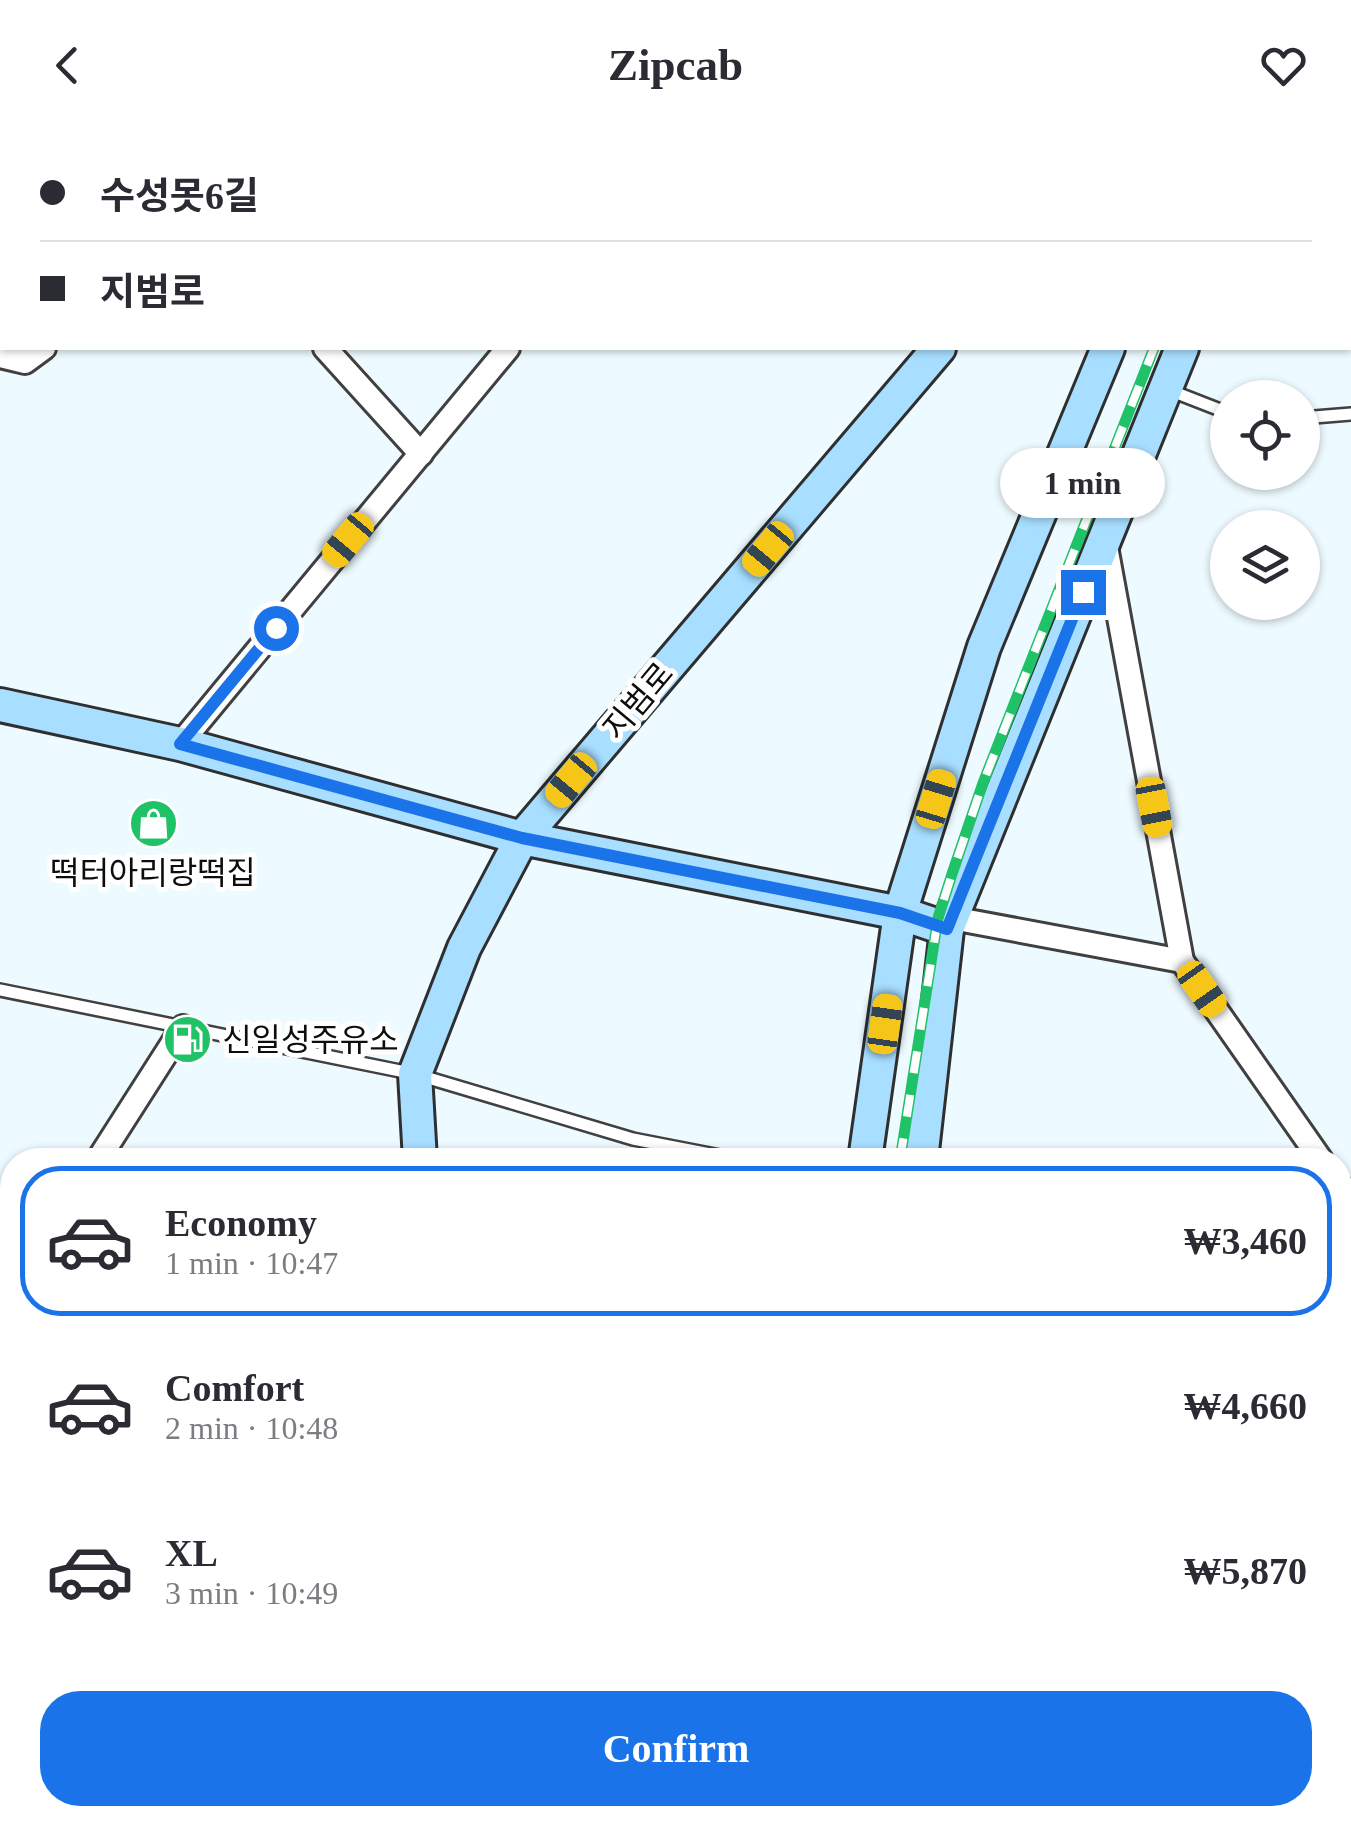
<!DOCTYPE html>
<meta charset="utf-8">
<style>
:root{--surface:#fff;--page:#f7f7f7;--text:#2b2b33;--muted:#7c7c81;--line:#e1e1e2;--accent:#1a73e8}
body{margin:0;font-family:"Times New Roman","Noto Sans KR",serif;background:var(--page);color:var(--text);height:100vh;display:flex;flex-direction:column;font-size:38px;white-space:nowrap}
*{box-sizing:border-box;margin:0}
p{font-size:32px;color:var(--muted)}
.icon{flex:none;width:55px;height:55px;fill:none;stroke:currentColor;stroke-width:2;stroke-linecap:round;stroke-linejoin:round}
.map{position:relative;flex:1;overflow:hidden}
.panel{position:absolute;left:0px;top:1018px;width:1352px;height:678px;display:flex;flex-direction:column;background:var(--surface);border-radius:40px 40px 0 0;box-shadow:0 2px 8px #0004}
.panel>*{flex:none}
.guide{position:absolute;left:0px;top:0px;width:1352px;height:220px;box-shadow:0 2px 8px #0004;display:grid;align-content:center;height:220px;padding:0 40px;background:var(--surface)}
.tools{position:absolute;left:1210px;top:250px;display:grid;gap:20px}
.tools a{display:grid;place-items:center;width:110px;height:110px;border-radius:50%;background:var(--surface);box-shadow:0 2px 8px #0004;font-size:50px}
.end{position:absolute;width:45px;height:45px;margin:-22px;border:12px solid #1a73e8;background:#fff;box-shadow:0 0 0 5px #fff}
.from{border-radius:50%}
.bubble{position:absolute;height:70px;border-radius:35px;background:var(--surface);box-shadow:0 2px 8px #0004;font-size:32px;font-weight:600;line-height:70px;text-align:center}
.car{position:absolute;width:30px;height:60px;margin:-30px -15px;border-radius:12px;box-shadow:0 0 8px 2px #0007;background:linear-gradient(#f5c518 24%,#345 0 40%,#f5c518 0 76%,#345 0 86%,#f5c518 0)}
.guide b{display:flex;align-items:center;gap:35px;height:95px;font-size:38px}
.guide b+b{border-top:2px solid var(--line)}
.guide i{width:25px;height:25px;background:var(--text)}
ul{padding:18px 0 0;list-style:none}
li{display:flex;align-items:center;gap:30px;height:150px;margin:0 20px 15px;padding:0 20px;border:5px solid transparent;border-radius:40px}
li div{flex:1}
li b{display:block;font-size:38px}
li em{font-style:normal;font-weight:600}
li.selected{border-color:var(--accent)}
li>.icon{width:90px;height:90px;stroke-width:1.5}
.primary-button{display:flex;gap:20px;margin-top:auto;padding:20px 40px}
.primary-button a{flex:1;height:115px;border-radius:40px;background:var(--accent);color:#fff;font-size:40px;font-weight:600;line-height:115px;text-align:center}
header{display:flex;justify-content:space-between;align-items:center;height:130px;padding:0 40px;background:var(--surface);font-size:45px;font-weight:600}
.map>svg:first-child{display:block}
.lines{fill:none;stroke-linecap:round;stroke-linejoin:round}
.lane-casing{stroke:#404040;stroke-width:16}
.street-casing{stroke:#404040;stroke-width:28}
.secondary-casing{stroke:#2f2f2f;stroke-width:38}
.lane{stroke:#fff;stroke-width:11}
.street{stroke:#fff;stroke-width:22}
.secondary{stroke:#a8deff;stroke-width:32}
.rail-casing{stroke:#20c268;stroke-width:11}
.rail{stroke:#fff;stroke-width:8;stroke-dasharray:22;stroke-linecap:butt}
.route{stroke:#1a73e8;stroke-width:12}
.labels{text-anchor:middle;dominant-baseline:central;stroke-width:10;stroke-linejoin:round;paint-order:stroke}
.street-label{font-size:32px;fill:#0d0d0d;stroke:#fff}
.poi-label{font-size:32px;fill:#0d0d0d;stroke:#fff}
</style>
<header><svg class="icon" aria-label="back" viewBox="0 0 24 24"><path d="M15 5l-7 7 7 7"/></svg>Zipcab<svg class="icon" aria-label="heart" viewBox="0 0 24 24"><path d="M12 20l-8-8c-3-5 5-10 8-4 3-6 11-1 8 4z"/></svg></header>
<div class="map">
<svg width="1351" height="1694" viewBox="0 0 1351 1694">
<rect width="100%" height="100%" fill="#edfaff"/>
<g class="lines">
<defs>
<g id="lane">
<path d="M1169,260L1228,283"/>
<path d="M1302,288L1351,284"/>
<path d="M0,860L415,944L633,1009L741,1030"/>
<path d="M0,1235H12"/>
<path d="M0,1369H12"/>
</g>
<g id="street">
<path d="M130,0L132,2"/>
<path d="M752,0L754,2"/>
<path d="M305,2L307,0"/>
<path d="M325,218L421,324"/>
<path d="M0,226L25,232L44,218"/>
<path d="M1105,411L1182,831"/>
<path d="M180,614L508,218"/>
<path d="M952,788L1182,831L1321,1030"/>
<path d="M98,1030L183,897"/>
<path d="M1340,1056L1351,1072"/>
<path d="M0,1185L12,1166"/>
<path d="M0,1509H12"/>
<path d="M1340,1651L1351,1626"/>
<path d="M0,1664L12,1674"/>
<path d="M23,1682L37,1694"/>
<path d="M1321,1694L1326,1682"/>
</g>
<g id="secondary">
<path d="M1118,2L1120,0"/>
<path d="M1197,2L1198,0"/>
<path d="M1269,2L1270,0"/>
<path d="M0,575L180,614L522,708L900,783L947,799"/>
<path d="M420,1030L415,944L464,818L522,708L939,218"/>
<path d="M865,1030L900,783L984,517L1108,218"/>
<path d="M921,1030L947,799L1182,218"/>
<path d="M453,1682V1694"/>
<path d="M766,1694L767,1682"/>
<path d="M835,1694L837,1682"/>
</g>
</defs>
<!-- lane casing -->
<use href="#lane" class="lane-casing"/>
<!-- street casing -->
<use href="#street" class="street-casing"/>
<!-- secondary casing -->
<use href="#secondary" class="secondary-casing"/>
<!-- lane -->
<use href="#lane" class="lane"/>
<!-- street -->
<use href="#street" class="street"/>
<!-- secondary -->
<use href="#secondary" class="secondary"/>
<defs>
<g id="rail">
<path d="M1248,2L1249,0"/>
<path d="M900,1030L938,788L952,744L983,653L1154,218"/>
<path d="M796,1694L797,1682"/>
<path d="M827,1694L829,1682"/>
</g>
</defs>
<!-- rail casing -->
<use href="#rail" class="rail-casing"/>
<!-- rail -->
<use href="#rail" class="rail"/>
</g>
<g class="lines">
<!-- route -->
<path class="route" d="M276,498L180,614L522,708L900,783L947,799L1083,462"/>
</g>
<!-- icons -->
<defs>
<symbol id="shop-disc" viewBox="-11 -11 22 22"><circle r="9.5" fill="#20c268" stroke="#fff"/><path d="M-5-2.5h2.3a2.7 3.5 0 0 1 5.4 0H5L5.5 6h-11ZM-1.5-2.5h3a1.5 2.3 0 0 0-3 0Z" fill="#fff"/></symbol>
<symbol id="fuel-disc" viewBox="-11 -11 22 22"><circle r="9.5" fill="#20c268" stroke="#fff"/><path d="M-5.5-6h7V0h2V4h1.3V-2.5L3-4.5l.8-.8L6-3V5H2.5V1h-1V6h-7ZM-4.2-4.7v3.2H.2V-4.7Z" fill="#fff"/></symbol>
</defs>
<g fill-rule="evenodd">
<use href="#shop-disc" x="126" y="666" width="55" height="55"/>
<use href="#fuel-disc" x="160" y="882" width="55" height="55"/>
</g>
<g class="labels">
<!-- street labels -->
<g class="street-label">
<text transform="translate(638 571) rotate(-50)">지범로</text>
</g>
<!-- poi labels -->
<g class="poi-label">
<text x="153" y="743">떡터아리랑떡집</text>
<text x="222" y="910" text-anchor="start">신일성주유소</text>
</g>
</g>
</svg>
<div class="tools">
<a><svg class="icon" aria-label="locate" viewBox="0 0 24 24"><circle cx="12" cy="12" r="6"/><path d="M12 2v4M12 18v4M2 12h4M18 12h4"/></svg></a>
<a><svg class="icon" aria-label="layers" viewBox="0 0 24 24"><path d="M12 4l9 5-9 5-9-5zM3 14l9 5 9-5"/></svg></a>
</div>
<i class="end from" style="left:276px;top:498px"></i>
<i class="end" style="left:1083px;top:462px"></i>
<div class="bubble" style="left:1000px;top:318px;width:165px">1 min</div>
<i class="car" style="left:348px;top:410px;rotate:220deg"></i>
<i class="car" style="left:768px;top:419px;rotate:220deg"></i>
<i class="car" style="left:571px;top:650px;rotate:220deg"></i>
<i class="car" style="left:936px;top:669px;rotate:17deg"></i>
<i class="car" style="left:1154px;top:677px;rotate:169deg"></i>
<i class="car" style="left:1202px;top:859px;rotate:145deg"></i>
<i class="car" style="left:885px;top:894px;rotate:8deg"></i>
<div class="guide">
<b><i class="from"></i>수성못6길</b>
<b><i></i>지범로</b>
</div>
<section class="panel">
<ul>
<li class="selected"><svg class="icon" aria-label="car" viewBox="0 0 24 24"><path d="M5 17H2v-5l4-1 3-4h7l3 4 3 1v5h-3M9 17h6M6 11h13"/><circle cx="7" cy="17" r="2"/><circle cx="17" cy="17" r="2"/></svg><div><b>Economy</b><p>1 min · 10:47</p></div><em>₩3,460</em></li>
<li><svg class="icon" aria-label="car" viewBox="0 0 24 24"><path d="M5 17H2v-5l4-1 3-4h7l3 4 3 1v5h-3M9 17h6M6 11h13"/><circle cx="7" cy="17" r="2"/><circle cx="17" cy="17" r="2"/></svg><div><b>Comfort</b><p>2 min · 10:48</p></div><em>₩4,660</em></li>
<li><svg class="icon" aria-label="car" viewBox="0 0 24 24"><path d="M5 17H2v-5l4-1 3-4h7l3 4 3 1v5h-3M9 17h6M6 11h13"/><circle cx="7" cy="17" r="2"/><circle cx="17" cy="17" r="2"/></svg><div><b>XL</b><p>3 min · 10:49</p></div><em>₩5,870</em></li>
</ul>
<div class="primary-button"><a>Confirm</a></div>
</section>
</div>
